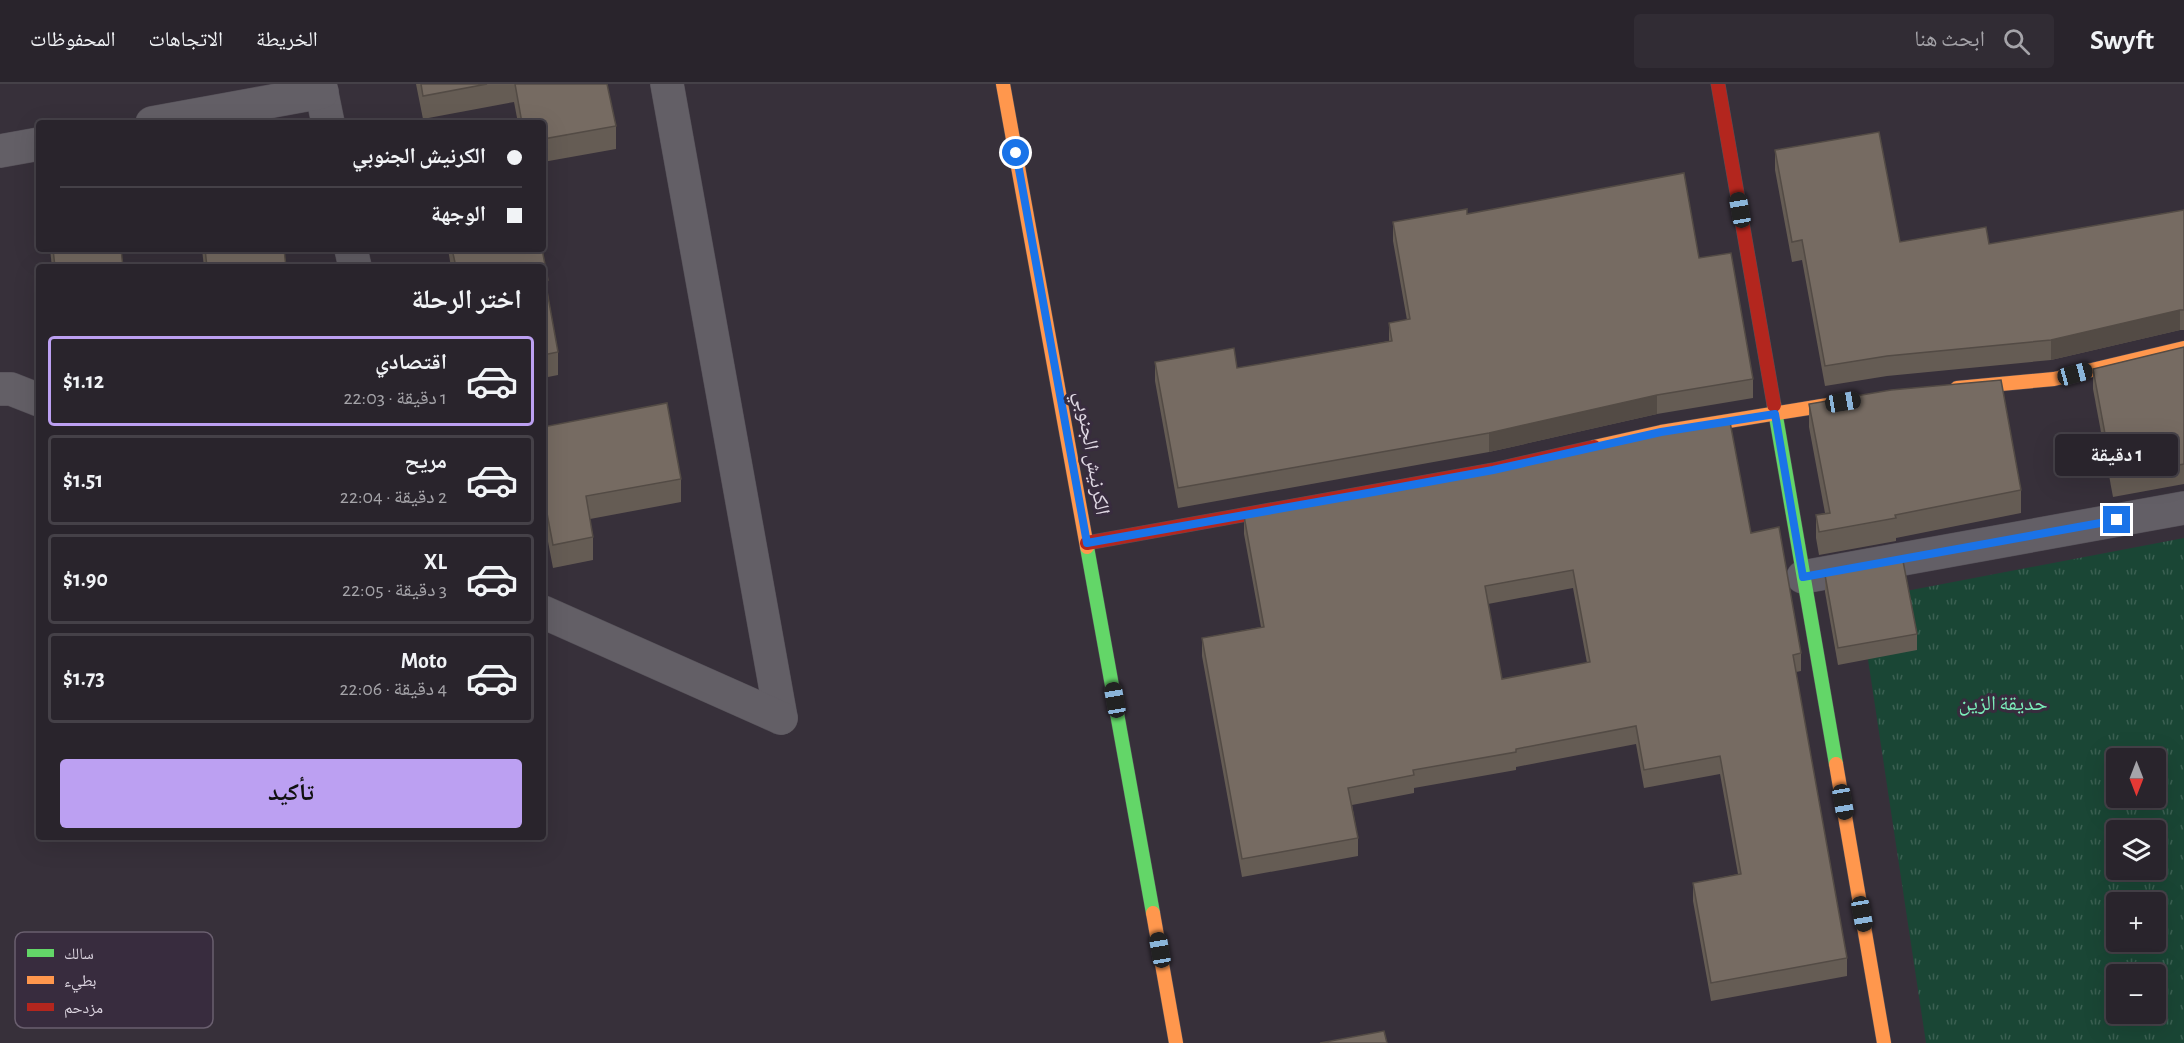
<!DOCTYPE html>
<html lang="ar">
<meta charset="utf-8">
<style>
:root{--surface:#29242c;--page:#312c34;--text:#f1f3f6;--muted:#a5a4a9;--line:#454148;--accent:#bca0f2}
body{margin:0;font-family:"Alegreya Sans","Noto Naskh Arabic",sans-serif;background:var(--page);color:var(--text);direction:rtl;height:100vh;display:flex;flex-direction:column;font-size:22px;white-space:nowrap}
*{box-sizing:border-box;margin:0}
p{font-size:20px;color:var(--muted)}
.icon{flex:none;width:33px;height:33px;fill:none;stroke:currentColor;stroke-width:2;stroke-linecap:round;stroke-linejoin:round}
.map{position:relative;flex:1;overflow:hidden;direction:ltr}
.side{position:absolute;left:36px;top:180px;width:510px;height:576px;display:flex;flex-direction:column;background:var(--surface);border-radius:6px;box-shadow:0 6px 24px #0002,0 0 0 2px var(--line);direction:rtl}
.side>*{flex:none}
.top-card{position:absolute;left:36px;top:36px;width:510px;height:132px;border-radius:6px;box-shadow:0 6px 24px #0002,0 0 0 2px var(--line);direction:rtl;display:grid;align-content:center;height:132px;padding:0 24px;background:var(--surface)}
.needle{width:39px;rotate:180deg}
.fabs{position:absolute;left:2106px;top:664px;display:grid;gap:12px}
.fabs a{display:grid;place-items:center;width:60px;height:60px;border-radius:6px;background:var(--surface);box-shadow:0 6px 24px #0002,0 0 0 2px var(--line);font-size:30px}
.end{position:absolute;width:27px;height:27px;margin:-14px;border:8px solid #1a73e8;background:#fff;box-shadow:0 0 0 3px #fff}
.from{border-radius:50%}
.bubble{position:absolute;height:42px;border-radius:6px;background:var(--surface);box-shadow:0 6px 24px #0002,0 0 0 2px var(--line);font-size:20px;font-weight:700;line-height:42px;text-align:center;direction:rtl}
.car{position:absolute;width:18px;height:36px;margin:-18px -9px;border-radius:8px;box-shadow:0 0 4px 2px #0007;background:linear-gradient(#222 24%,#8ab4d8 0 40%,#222 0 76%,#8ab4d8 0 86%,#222 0)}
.top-card b{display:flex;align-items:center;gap:21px;height:57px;font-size:22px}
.top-card b+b{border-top:2px solid var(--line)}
.top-card i{width:15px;height:15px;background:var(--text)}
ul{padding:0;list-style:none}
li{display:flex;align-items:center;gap:18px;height:90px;margin:0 12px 9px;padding:0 12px;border:3px solid var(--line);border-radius:6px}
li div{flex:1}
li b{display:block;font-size:22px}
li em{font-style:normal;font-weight:700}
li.selected{border-color:var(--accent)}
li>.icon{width:54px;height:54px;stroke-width:1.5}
h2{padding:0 24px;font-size:27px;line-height:72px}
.primary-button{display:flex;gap:12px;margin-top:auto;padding:12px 24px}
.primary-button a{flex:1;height:69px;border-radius:6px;background:var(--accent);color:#111;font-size:24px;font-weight:700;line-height:69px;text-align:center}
header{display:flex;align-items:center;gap:36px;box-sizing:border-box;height:84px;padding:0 30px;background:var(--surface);border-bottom:2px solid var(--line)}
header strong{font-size:28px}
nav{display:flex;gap:33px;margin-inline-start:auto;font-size:21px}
.search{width:420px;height:54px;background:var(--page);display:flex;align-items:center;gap:15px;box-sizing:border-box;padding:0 21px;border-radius:6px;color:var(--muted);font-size:22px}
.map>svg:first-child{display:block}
.grass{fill:url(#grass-tufts);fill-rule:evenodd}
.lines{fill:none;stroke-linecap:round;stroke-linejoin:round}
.street-casing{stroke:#544f57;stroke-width:34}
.fast-casing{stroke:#544f57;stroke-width:15}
.slow-casing{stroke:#544f57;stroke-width:15}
.jam-casing{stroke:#544f57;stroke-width:15}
.street{stroke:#635f66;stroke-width:33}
.fast{stroke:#63d668;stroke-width:14}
.slow{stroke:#ff974d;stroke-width:14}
.jam{stroke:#b3261e;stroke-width:14}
.wall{fill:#655c54;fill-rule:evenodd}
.shaded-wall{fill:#534b45}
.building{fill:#766b62;stroke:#534b45;stroke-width:1.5;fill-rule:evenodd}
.route{stroke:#1a73e8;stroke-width:8}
.labels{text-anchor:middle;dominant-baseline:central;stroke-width:6;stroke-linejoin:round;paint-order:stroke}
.street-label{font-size:21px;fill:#ded7e2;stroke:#382c3e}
.park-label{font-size:21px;fill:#7beeba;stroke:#382c3e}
.key{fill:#382c3e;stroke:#6a5f6f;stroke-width:1.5}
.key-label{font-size:16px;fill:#ded7e2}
</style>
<header>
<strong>Swyft</strong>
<div class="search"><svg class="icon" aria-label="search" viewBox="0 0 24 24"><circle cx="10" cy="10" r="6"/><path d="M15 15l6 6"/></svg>ابحث هنا</div>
<nav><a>الخريطة</a><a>الاتجاهات</a><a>المحفوظات</a></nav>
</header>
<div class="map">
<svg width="2184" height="959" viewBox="0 0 2184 959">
<defs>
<pattern id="grass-tufts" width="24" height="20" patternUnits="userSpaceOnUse" patternTransform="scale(1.5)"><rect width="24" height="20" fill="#1a4635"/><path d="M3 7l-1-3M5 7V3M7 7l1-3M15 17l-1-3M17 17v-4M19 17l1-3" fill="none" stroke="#3b6052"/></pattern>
</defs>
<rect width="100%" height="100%" fill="#37303a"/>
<!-- grass -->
<path class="grass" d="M2184,454V959H1926L1859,516ZM2116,675H2156V714H2116ZM2116,747H2156V786H2116ZM2116,819H2156V858H2116ZM2116,891H2156V930H2116Z"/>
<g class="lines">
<defs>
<g id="street">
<path d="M320,0L328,39"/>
<path d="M667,0L781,634"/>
<path d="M152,39L322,8"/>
<path d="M0,67L39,60"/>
<path d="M351,165L355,183"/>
<path d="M0,305H11L39,316"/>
<path d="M1803,493L2184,424"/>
<path d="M543,528L781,634"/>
</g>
<g id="fast">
<path d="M1774,321L1836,680"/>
<path d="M1087,463L1153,829"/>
</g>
<g id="slow">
<path d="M1003,0L1087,463"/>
<path d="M1957,304L2054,295L2184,264"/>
<path d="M1594,363L1661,348L1852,317"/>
<path d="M1836,680L1884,959"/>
<path d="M1153,829L1176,959"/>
</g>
<g id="jam">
<path d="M1718,0L1774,321"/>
<path d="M1087,459L1493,386L1594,363"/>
</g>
</defs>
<!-- street casing -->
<use href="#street" class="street-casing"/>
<!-- fast casing -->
<use href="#fast" class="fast-casing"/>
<!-- slow casing -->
<use href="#slow" class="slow-casing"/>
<!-- jam casing -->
<use href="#jam" class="jam-casing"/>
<!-- street -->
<use href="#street" class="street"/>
<!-- fast -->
<use href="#fast" class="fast"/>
<!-- slow -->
<use href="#slow" class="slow"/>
<!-- jam -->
<use href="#jam" class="jam"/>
</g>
<!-- wall -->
<g class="wall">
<path d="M416,0H607L616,42V65L543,78V39H518L514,18L423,35Z"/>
<path d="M1775,66L1900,158L1989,160L2184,126V246H2180L2051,276L1887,292L1825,302L1802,176L1792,178L1775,86Z"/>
<path d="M1467,130L1699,174L1753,295V314L1657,330L1489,368L1178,424L1155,297V278L1237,284L1389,257V239L1407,236L1393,157V138Z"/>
<path d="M50,165H121L123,183H52Z"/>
<path d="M202,165H284L286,183H204Z"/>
<path d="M448,165H542L548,196V211L558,268V291L543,294V183H451Z"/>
<path d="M2184,263V400L2113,413L2093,305V285Z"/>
<path d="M1809,320L2021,406V429L1896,454V457L1819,471L1816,454V431L1825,429L1809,343Z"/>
<path d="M543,343L681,395V418L590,435L593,453V476L553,484L543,431Z"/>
<path d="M1244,432L1751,449L1801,569V587L1796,588L1847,874V892L1711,917L1693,817V799L1738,790L1720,690L1644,704L1636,660L1516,683V686L1414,704V709L1352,721L1358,754V772L1242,793L1202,572V554L1261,543L1244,450ZM1573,504L1587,579L1502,595L1488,520Z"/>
<path d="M1825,491L1917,550V566L1838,581L1825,508Z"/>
</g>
<!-- shaded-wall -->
<g class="shaded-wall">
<path d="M2180,226V246L2051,276V256Z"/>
<path d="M1657,311V330L1489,368V349Z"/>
</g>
<!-- building -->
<g class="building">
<path d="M421,0H487L423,12Z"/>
<path d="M515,0H607L616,42L543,55V39H522Z"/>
<path d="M253,35L254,39H229Z"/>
<path d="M1879,48L1900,158L1986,143L1989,160L2184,126V226H2180L2051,256L1887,272L1825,282L1802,156L1792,158L1775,66Z"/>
<path d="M1684,89L1699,174L1731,169L1753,295L1657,311L1489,349L1178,404L1155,278L1234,264L1237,284L1392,257L1389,239L1410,235L1393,138L1467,125V130Z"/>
<path d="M53,165H121L123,183H55Z"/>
<path d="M205,165H284L286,183H207Z"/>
<path d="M452,165H542L548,196H545L558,268L543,271V183H456Z"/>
<path d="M2184,263V380L2113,393L2093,285Z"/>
<path d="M2001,296L2021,406L1895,431L1896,434L1819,448L1816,431L1830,429L1809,320L1891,306Z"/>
<path d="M667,319L681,395L586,412L593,453L553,461L543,408V343Z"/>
<path d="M1730,338L1751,449L1779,443L1801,569L1793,571L1847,874L1711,899L1693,799L1741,790L1720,672L1644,686L1636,642L1516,665V668L1413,686L1414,691L1348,704L1358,754L1242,775L1202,554L1264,543L1244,432L1496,386L1665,348ZM1573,486L1590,578L1502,595L1485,502Z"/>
<path d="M1903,477L1917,550L1838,564L1825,491Z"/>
<path d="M1384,947L1387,959H1320Z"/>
</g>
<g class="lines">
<!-- route -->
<path class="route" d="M1016,69L1087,459L1368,409L1493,386L1661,348L1775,330L1803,493L2117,436"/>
</g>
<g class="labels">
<!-- street labels -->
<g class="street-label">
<text transform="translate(1092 369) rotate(80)">الكرنيش الجنوبي</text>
</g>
<!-- park labels -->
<g class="park-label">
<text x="2003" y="619">حديقة الزين</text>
</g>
</g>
<!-- legend -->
<rect x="15" y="848" width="198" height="96" rx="9" class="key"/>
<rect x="27" y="865" width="27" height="8" fill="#63d668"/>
<rect x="27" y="892" width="27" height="8" fill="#ff974d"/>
<rect x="27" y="919" width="27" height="8" fill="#b3261e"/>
<g class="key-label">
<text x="64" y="875">سالك</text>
<text x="64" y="902">بطيء</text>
<text x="64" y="929">مزدحم</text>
</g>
</svg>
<div class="fabs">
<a><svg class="needle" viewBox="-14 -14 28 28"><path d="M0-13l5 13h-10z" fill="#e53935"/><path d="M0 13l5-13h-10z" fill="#a5a4a9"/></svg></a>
<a><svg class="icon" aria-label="layers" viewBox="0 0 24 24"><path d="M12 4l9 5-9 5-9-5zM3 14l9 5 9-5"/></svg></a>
<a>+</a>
<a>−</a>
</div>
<i class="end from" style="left:1016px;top:69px"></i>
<i class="end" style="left:2117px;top:436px"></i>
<div class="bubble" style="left:2055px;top:350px;width:123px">1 دقيقة</div>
<i class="car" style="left:1740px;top:126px;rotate:350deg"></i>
<i class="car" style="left:2075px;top:290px;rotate:75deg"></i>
<i class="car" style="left:1843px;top:318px;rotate:81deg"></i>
<i class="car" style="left:1115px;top:616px;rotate:350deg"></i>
<i class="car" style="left:1843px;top:718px;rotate:170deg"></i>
<i class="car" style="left:1862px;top:830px;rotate:170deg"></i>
<i class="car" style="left:1160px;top:866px;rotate:350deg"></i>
<div class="top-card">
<b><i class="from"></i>الكرنيش الجنوبي</b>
<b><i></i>الوجهة</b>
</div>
<section class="side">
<h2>اختر الرحلة</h2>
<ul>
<li class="selected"><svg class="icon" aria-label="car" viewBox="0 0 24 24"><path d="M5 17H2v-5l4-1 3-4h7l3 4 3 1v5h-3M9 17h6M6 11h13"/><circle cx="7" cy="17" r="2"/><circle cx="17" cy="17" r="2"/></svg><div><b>اقتصادي</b><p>1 دقيقة · 22:03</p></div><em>$1.12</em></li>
<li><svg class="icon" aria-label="car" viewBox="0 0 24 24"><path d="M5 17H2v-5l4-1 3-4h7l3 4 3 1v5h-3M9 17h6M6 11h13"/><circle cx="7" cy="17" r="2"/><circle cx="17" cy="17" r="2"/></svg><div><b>مريح</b><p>2 دقيقة · 22:04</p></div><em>$1.51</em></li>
<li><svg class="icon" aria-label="car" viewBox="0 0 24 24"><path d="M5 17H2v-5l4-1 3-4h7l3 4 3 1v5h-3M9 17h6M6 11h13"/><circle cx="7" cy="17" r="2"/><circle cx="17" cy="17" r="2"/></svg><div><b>XL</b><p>3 دقيقة · 22:05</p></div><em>$1.90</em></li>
<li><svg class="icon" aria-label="car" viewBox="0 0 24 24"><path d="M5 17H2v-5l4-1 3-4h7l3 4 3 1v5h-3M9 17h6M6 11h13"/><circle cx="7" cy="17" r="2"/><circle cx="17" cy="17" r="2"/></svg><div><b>Moto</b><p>4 دقيقة · 22:06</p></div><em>$1.73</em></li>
</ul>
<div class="primary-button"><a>تأكيد</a></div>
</section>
</div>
